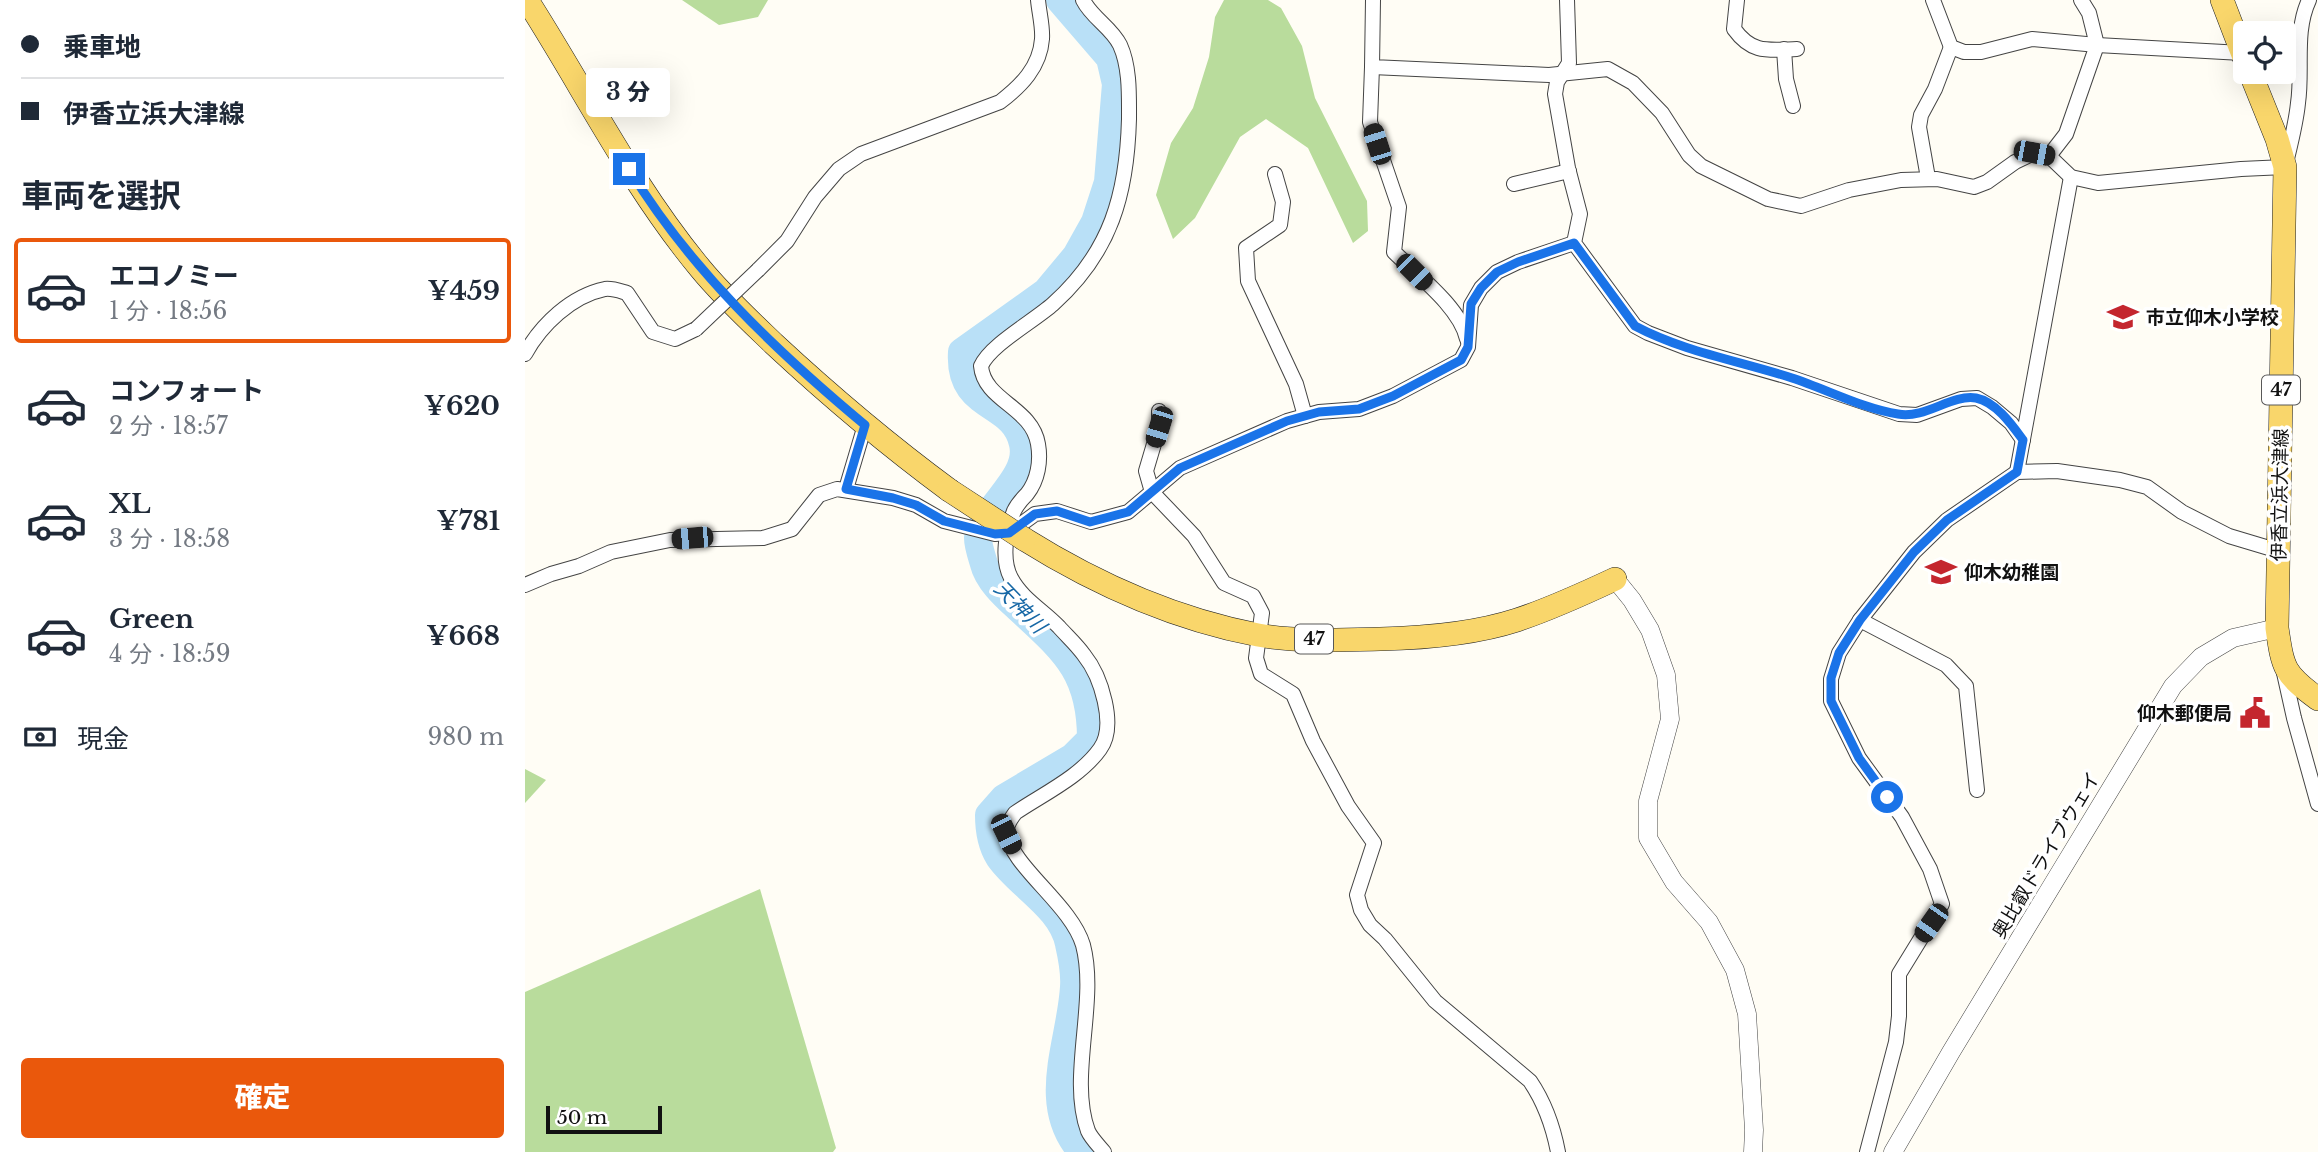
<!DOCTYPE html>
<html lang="ja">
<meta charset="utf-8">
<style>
:root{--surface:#fff;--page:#f6f6f7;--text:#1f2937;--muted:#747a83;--line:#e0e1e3;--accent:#ea580c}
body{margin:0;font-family:"Libre Baskerville","Noto Sans JP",serif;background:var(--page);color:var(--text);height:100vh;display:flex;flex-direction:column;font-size:26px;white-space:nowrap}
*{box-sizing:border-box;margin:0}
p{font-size:23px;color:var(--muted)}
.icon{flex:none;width:38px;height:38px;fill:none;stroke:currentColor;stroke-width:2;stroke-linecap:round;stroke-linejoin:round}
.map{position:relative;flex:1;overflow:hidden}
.sheet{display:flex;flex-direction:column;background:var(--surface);width:525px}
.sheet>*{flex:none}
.banner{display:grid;align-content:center;height:154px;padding:0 21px;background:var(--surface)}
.buttons{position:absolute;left:1708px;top:21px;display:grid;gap:14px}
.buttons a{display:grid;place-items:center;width:63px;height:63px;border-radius:7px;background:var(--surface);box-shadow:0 7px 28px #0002;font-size:35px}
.scale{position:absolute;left:21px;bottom:18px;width:116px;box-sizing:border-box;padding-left:7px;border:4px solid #111;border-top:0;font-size:19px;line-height:24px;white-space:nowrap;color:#111;-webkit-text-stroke:5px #fff;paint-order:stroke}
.end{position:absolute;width:32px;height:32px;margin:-16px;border:9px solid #1a73e8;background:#fff;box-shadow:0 0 0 4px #fff}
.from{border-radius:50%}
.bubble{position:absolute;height:49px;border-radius:7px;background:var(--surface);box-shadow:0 7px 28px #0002;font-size:23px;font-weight:800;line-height:49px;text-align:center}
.car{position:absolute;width:21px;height:42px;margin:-21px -10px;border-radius:9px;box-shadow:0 0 5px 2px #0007;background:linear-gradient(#222 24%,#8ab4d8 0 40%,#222 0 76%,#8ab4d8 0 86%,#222 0)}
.banner b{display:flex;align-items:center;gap:24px;height:66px;font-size:26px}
.banner b+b{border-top:2px solid var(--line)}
.banner i{width:18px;height:18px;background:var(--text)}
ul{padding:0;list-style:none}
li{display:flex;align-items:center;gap:21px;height:105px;margin:0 14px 10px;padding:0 7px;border:4px solid transparent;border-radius:7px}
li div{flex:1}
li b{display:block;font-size:26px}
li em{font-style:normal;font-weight:800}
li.on{border-color:var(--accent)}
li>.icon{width:63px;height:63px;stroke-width:1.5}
h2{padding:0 21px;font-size:32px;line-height:84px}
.pay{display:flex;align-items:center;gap:18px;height:77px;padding:0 21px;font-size:26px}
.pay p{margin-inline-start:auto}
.button{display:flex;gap:14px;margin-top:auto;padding:14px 21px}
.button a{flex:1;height:80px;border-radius:7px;background:var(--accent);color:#fff;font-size:28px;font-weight:800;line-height:80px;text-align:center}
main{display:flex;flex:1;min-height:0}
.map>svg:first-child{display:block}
.forest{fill:#b9dc9c}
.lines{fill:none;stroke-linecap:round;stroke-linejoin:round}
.river{stroke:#b9e0f7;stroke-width:28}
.minor-casing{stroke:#444;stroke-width:16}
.tertiary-casing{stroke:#444;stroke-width:19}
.primary-casing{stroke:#222;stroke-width:24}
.minor{stroke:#fff;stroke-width:14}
.tertiary{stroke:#fff;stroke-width:18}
.primary{stroke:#f9d66b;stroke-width:23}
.minor-bridge-casing{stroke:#444;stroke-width:16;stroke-linecap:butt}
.primary-bridge-casing{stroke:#222;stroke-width:24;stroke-linecap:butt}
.minor-bridge{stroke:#fff;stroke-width:14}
.primary-bridge{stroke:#f9d66b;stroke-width:23}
.route{stroke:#1a73e8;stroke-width:9}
.labels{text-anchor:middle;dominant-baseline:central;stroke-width:7;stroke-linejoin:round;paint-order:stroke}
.shield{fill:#fff;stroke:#585858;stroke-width:2}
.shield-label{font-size:18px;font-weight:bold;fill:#111}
.poi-label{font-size:19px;font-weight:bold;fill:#111;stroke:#fff;text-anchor:start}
.street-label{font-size:19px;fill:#111;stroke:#fff}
.water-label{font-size:21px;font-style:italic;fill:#1768a6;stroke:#fff}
</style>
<main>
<section class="sheet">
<div class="banner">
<b><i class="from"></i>乗車地</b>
<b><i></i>伊香立浜大津線</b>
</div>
<h2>車両を選択</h2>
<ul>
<li class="on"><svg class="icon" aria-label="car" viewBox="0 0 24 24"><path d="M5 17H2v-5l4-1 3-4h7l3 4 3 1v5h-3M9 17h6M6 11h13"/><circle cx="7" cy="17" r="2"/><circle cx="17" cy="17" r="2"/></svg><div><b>エコノミー</b><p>1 分 · 18:56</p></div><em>¥459</em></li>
<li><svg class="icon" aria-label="car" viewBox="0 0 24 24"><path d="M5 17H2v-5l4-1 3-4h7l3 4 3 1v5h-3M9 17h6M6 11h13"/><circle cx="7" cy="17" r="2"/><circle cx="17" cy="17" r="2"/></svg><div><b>コンフォート</b><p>2 分 · 18:57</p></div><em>¥620</em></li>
<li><svg class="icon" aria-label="car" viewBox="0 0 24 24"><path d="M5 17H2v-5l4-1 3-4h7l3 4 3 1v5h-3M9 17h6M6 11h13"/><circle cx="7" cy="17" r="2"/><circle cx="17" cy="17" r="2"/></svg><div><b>XL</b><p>3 分 · 18:58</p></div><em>¥781</em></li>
<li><svg class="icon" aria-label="car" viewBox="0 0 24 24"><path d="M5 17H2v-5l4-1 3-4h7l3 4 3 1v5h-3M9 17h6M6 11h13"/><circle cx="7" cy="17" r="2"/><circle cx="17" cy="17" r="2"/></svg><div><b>Green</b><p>4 分 · 18:59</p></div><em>¥668</em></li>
</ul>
<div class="pay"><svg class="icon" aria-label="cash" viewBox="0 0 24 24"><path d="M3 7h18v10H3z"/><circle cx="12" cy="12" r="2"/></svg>現金<p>980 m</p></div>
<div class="button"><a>確定</a></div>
</section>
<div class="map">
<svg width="1793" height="1152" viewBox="0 0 1793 1152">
<rect width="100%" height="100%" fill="#fffdf5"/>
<!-- forest -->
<g class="forest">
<path d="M157,0H243L233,17L194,25Z"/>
<path d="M699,0H743L756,8L777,46L790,98L842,201L843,231L828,243L783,148L741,119L715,137L670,218L648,239L631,195L646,143L668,108L684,57L690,17Z"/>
<path d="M0,769L21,780L0,803Z"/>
<path d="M235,889L311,1148L308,1152H0V992Z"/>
</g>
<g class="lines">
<!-- river -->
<path class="river" d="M535,0L585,58L591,84L583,182L570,222L551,256L521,292L437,352C433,412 489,399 498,444C506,478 457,507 453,538C453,546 457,557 459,564C463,580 479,595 491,606C538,650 566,670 566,739L548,757L479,798L464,815C464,830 466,844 474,857C494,886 537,907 544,944C547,957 550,973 549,987C546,1042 514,1104 557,1152"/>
<defs>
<g id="minor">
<path d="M558,0C567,18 586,27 595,45C605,67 604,95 604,119C602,194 586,252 528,304C509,321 465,345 456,366C459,401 507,407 513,444C516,461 513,480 502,494C497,499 492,505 489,511C481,531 476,559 486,578C497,599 519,611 534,627C542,636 552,645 559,655C576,676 592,726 575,749C555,777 518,794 490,813C486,819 481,824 482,832C484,865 546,904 558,945C573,1002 543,1077 563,1131C566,1138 574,1146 579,1152"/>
<path d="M848,0L847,67L1024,75L1083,69L1108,83L1137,113L1164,155L1176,166L1243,199L1276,206L1324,190L1376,180L1412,179L1449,187L1462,182L1490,162L1509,153L1524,156L1546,177L1573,183L1716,169L1760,167C1765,146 1771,124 1773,103C1778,69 1769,32 1784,0"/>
<path d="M1042,0L1044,63L1032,82L1030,94L1043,168L1055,214L1049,243L1110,326L1123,333L1162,348L1267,378L1374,414L1392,415L1436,399L1452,398L1467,407L1486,423L1498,440"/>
<path d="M1212,0L1209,29C1227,54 1243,50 1272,49"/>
<path d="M1408,0L1426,47L1439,52H1456L1507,39L1572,45L1717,53"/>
<path d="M1259,49L1261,79L1268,106"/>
<path d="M847,67L845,122L874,207L869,252C892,275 935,307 942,339"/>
<path d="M1524,156L1541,134L1572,45L1564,13L1556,0"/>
<path d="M750,174L758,202L755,225L721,248L723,281L771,384L780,416"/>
<path d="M1403,178L1394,127L1396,115L1410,89L1426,47"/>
<path d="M989,184L1044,171"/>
<path d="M233,270L262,241L290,197L314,169L336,154L475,102C496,86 515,67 517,39C518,27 514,12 513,0"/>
<path d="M0,354C16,325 46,296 80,289C87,288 95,291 102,293L128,332L150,339L171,329"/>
<path d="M634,411V427L621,471L627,492L669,536L699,583L728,596L737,613L731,658L736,674L768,694L788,741L823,806L849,843L832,895L836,910L845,925L860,939L910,1001L1005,1081C1020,1103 1028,1126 1033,1152"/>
<path d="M1492,472L1546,177"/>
<path d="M321,489L340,425"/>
<path d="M0,585L26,574L54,566L86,552L145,540L238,538L267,529L294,495L312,489L368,498L391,505L419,521L470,534L484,533L510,514L532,511L566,522L603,512L655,468L762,421L794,412L834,409L868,396L936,360L943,347L946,305L956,288L972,272L993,262L1049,243"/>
<path d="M1335,620L1421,665L1441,686L1452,790"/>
<path d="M1759,673L1769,718L1793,804"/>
<path d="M1342,1152L1371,1042L1374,1016V974L1417,904L1405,869L1377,817L1334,758L1306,701V679L1314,653L1335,620L1389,552L1422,520L1492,472L1532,471L1595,480L1622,487L1657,512L1704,536L1754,551"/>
</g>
<g id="tertiary">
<path d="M1090,579L1107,600L1125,630L1141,675L1145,719L1123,801V838L1149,882L1184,922L1210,970L1222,1014L1229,1130L1228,1152"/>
<path d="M1368,1152L1426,1052L1648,686L1676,657L1708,638L1752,628"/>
</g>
<g id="primary">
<path d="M2,0C59,89 107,186 175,268C197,295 224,320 249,344C305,396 363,445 424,490"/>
<path d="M1697,0L1720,60"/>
<path d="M1725,72L1752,139L1760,167L1752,628C1758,669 1759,674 1793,699"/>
<path d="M499,539C571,584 649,619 733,635C769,642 819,640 855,639C900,638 949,634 992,620C1025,609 1058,594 1090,579"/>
</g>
</defs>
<!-- minor casing -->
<use href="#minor" class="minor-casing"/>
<!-- tertiary casing -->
<use href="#tertiary" class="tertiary-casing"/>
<!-- primary casing -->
<use href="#primary" class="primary-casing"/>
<!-- minor -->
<use href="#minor" class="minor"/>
<!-- tertiary -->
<use href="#tertiary" class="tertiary"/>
<!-- primary -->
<use href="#primary" class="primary"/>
<defs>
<path id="minor-bridge" d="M171,329L233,270"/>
<path id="primary-bridge" d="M424,490L499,539"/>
</defs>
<!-- minor-bridge casing -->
<use href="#minor-bridge" class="minor-bridge-casing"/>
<!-- primary-bridge casing -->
<use href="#primary-bridge" class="primary-bridge-casing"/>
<!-- minor-bridge -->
<use href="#minor-bridge" class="minor-bridge"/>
<!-- primary-bridge -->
<use href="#primary-bridge" class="primary-bridge"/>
</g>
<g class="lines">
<!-- route -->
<path class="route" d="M104,169C165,269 250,350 340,425L321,489L368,498L391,505L419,521L470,534L484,533L510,514L532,511L565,522L603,512L655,468L762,421L794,412L834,409L868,396L936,360L943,347L946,304L956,288L972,272L993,262L1049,243L1110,326C1159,352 1215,361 1267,378C1301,389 1339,409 1373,414C1401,419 1426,394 1451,398C1471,402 1487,425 1498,440L1492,472L1422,520L1389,552L1335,620L1314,653L1306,678V701L1334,758L1362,797"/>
</g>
<!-- icons -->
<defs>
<symbol id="school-bare" viewBox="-9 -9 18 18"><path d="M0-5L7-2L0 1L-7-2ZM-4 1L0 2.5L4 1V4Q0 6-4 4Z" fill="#c4262e" stroke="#fff" stroke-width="2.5" paint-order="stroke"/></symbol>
<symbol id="civic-bare" viewBox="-9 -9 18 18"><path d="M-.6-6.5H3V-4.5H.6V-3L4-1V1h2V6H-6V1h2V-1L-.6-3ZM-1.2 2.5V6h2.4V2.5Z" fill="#c4262e" stroke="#fff" stroke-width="2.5" paint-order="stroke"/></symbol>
</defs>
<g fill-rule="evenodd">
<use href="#school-bare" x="1576" y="295" width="44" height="44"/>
<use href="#school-bare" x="1394" y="550" width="44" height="44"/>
<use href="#civic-bare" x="1708" y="691" width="44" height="44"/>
</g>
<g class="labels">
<!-- shield labels -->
<g class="shield">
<rect x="1737" y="375.5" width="38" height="29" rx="5"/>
<rect x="770" y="624.5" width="38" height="29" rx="5"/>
</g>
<g class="shield-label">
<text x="1756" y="390">47</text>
<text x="789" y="639">47</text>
</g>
<!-- poi labels -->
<g class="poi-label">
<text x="1621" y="317">市立仰木小学校</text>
<text x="1439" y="572">仰木幼稚園</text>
<text x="1707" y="713" text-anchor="end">仰木郵便局</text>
</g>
<!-- street labels -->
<g class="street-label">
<text transform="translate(1755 495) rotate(-89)">伊香立浜大津線</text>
<text transform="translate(1521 855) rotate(-59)">奥比叡ドライブウェイ</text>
</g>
<!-- water labels -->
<g class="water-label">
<text transform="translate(495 607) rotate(46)">天神川</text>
</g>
</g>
</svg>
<div class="buttons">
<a><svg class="icon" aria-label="locate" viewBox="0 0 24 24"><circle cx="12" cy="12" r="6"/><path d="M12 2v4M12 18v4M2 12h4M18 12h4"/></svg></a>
</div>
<div class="scale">50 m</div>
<i class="end from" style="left:1362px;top:797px"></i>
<i class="end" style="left:104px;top:169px"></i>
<div class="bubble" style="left:61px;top:68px;width:84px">3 分</div>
<i class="car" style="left:852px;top:144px;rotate:342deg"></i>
<i class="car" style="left:1509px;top:153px;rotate:101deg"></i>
<i class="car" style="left:889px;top:272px;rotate:135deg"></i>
<i class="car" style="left:634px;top:427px;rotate:197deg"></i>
<i class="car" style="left:167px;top:538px;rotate:265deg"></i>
<i class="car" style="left:481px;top:834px;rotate:154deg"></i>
<i class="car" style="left:1406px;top:923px;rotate:215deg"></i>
</div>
</main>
